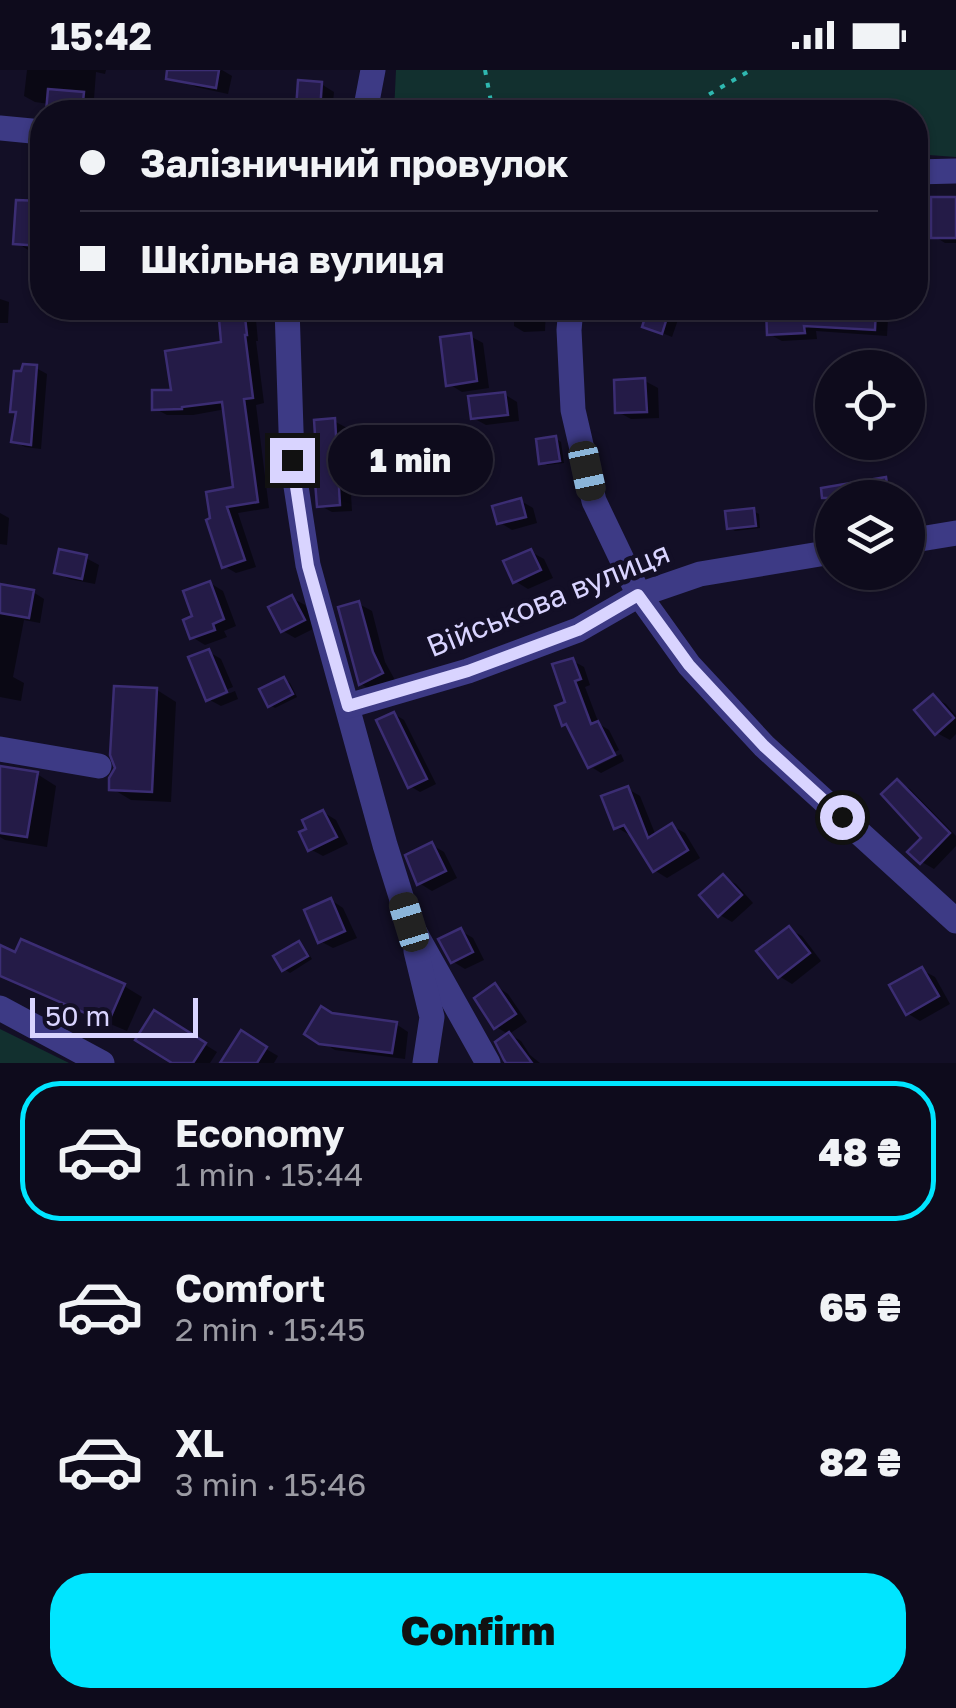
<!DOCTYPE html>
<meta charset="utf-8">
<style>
:root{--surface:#0e0b1c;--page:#171425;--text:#f1f3f6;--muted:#9b9ba3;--line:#2e2b3b;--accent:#00e5ff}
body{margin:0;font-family:"Golos Text",sans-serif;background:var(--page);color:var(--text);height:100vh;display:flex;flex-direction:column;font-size:38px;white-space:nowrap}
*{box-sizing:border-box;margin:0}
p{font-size:32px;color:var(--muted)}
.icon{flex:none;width:55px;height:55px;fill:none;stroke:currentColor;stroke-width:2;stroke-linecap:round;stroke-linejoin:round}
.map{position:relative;height:993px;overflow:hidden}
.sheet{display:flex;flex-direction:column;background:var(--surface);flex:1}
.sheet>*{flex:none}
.banner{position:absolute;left:30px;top:30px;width:898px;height:220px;border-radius:40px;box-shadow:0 2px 8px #0004,0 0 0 2px var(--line);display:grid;align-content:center;height:220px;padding:0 50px;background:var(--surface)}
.fabs{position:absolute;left:815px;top:280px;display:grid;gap:20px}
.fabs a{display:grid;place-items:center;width:110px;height:110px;border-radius:50%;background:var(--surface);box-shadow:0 2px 8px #0004,0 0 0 2px var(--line);font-size:50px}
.scale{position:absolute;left:30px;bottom:25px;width:168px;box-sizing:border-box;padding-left:10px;border:5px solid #d9d4ff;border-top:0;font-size:28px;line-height:35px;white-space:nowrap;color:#d9d4ff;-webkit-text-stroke:8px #130f26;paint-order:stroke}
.end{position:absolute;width:45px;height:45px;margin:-22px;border:12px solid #d9d4ff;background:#111;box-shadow:0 0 0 5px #111}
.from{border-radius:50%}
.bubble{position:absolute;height:70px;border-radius:35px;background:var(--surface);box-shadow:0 2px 8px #0004,0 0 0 2px var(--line);font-size:32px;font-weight:800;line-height:70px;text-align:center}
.car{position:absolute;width:30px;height:60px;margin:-30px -15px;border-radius:12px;box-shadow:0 0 8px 2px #0007;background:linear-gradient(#222 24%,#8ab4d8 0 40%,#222 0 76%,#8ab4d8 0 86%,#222 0)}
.banner b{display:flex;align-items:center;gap:35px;height:95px;font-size:38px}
.banner b+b{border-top:2px solid var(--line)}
.banner i{width:25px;height:25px;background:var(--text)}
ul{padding:18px 0 0;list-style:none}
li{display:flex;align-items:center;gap:30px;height:140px;margin:0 20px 15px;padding:0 30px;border:5px solid transparent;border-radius:40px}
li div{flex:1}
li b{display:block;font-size:38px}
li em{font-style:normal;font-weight:800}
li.selected{border-color:var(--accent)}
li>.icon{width:90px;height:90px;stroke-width:1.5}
.action{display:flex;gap:20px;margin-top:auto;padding:20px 50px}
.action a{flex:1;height:115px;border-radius:40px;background:var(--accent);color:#111;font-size:40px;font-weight:800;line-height:115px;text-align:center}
.status{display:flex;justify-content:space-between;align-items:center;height:70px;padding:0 50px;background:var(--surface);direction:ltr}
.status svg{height:28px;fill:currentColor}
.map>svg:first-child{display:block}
.green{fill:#12302f}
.shadow{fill:#0007}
.building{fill:#241b47;stroke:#3b2d73;stroke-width:2.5}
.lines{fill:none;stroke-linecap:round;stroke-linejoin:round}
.path{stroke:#2fb8b0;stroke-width:4;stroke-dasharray:5 8;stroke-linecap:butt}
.minor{stroke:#3d3a85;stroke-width:25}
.route{stroke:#d9d4ff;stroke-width:12}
.labels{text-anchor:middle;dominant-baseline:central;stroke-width:9;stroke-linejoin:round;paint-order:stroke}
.street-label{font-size:30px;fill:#d9d4ff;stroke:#130f26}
</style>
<div class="status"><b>15:42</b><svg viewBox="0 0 49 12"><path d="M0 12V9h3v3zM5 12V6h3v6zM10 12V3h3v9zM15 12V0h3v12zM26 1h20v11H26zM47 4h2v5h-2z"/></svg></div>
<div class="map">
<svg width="956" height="993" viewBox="0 0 956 993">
<rect width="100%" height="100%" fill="#130f26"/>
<!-- green -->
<g class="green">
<path d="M396,0H956V87L915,84V42H394Z"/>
<path d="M0,959L69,993H0Z"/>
</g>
<!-- shadow -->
<g class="shadow">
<path d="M27,0H106L105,4L96,2L93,42H49V34L35,32L24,26Z"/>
<path d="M185,0H222L232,6L228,24L196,17L183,10Z"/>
<path d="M321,14L334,22L332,42H307L298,38Z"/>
<path d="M206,31L221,33L234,40L233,42H204Z"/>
<path d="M956,129V173H945L934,166L933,153L915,151V130Z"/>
<path d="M19,132L42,133V181L28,180L16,172Z"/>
<path d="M0,229L9,232L8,253H0Z"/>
<path d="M220,238H250L255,240L258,271H256L264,333L256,335L269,438L238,443L256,497L236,503L224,496L209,451L236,419L226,339L193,345H167L154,338L224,274Z"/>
<path d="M514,238H546L545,261L524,262L514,256Z"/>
<path d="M651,238H682L672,267L645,256Z"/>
<path d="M832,238H880V243L888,248L887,266L816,261L817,269L782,271L769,264Z"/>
<path d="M470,266L483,273L489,318L462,322L449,314Z"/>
<path d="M36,298L47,304L41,379L25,377L14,371L18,344L13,341Z"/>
<path d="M645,311L658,318L659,348L631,349L618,342Z"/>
<path d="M504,324L517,332L519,351L486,355L473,348Z"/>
<path d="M334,351L347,358L352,441L332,442L319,435L321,414Z"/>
<path d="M556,369L561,372L564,393L547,395L541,392Z"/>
<path d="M468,380L481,388L485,414L450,420L438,412Z"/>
<path d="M885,409L898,417L900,428H851Z"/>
<path d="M521,431L533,438L537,453L512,460L499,452Z"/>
<path d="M753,441L759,444L760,458L735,461L730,458Z"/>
<path d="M0,443L9,448L7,475L0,474Z"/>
<path d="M531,482L544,489L553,508L528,519L515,511Z"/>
<path d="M86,488L99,495L95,514L69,509L57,502Z"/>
<path d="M210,513L223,521L236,556L224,561L227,567L205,575L192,567L196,548Z"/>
<path d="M0,516L33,522L44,529L40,553L24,550L13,607L24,613L21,631L0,627Z"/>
<path d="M292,528L305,535L317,557L295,568L283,561Z"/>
<path d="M359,534L372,541L385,592L395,610L373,621L361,614Z"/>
<path d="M209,582L221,589L233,617L213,625V630L235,621L238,629L221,636L208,629Z"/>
<path d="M573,591L584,597L590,615L585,617L599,654L609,660L619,680L593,693V698L570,657L564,654Z"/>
<path d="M284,609L290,613L297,627L275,638L270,635Z"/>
<path d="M157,620L176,632L171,732L131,730L111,718L118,698Z"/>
<path d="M933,627L946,634L956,646V664L950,670L937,663Z"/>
<path d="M394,644L404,650L436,714L420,722L410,716Z"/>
<path d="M621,684L624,691L601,703L593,698Z"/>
<path d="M0,697L37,704L56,716L47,777L5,770L0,767Z"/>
<path d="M898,712L910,719L956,766V776L934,799L922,792L924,768Z"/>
<path d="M628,719L640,726L656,766L672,756L685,763L700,788L667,808L654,800L632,763L628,764L616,757Z"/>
<path d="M323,742L336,750L348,774L323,786L310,779Z"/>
<path d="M432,775L444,782L457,808L432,821L419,813Z"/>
<path d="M723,807L736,814L753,833L732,852L720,845Z"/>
<path d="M331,830L343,838L357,868L333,878L320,871Z"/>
<path d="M789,859L802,866L821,891L792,914L779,906Z"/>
<path d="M461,861L473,868L484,890L465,899L452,891Z"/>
<path d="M299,874L304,877L312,889L290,903L284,899Z"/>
<path d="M0,878L124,916L142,927L127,961L25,918L7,907L0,900Z"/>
<path d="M922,900L935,907L950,934L920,951L907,943Z"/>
<path d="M496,916L508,924L527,952L509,964L521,971L530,985L540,993H509L498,973L510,965L496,957Z"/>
<path d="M155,944L217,982L210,993H177L139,969Z"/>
<path d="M332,946L396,954L408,962L405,989L335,980L307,963Z"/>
<path d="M241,964L278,986L274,993H233L226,989Z"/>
</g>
<!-- building -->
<g class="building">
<path d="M167,0H219L216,18L166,9Z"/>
<path d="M298,10L322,12L320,41L296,39Z"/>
<path d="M48,19L84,22L82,42H46Z"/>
<rect x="931" y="127" width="25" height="41"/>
<path d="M16,130L42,131V176L13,174Z"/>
<path d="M218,238H244L247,265H245L253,328L244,329L258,432L227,437L245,490L222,498L206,450L210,448L206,422L233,417L222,332L182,337V339L152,340V320H171L165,281L221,272Z"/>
<path d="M648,238H670L662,264L642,257Z"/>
<path d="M797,238H876L875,260L804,256L805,263L767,265L766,239Z"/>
<path d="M471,263L477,311L446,316L440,267Z"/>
<path d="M23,294L37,295L31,375L11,372L16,342H10L14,301H21Z"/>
<path d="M645,308L647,342L615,343L614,310Z"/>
<path d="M505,322L508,345L471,349L468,326Z"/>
<path d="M335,348L340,435L317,437L315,411H318L314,350Z"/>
<path d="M556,366L560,391L539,394L536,369Z"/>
<path d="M468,378L473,408L435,414L430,384Z"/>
<path d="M886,407L889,428H822L821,418Z"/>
<path d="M521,428L526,447L497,454L492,436Z"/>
<path d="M754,438L756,456L727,459L725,441Z"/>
<path d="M59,479L87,485L82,509L54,503Z"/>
<path d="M531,479L541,500L513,513L503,491Z"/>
<path d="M210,511L224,549L213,554L215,560L190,569L183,550L192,546L183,521Z"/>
<path d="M0,514L34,520L29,548L0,543Z"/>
<path d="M292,525L305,550L281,562L268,537Z"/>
<path d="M359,531L373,582L383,603L359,615L338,537Z"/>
<path d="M209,579L227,622L206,631L188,587Z"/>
<path d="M573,588L581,609L575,611L591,654L598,651L615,685L588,698L566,654L562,656L555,636L565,632L552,594Z"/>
<path d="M284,607L293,624L268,637L259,619Z"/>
<path d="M114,616L157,618L152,722L109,720V708L115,698L110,685Z"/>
<path d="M933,624L954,648L935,665L914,640Z"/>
<path d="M394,642L427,709L408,718L376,650Z"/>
<path d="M0,696L38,702L27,767L0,763Z"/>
<path d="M897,709L950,763L920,794L907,782L921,768L881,724Z"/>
<path d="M628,716L648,768L672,753L688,780L653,802L624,755L614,759L601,726Z"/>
<path d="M323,740L337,767L308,781L299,762L306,759L302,750Z"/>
<path d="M432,772L446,801L417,815L405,785Z"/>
<path d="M723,804L742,825L718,847L699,825Z"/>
<path d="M331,828L345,861L318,873L304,840Z"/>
<path d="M789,856L810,883L778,908L756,881Z"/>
<path d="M461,858L473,882L451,893L438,869Z"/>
<path d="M21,869L125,914L108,953L0,906V875L15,882Z"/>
<path d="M299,871L308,886L282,901L273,886Z"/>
<path d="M922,897L939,926L906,945L889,915Z"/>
<path d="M495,913L516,944L494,959L474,928Z"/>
<path d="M321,936L332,943L397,952L392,983L319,974L304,964Z"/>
<path d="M154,940L206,973L193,993H172L135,970Z"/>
<path d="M241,960L267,977L257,993H220Z"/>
<path d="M509,962L532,993H506L504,990L495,972Z"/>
</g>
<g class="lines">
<!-- path -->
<g class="path">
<path d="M485,0L493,42"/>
<path d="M690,42L708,25L751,0"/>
</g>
<!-- minor -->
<g class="minor">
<path d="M365,42L373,0"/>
<path d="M0,58L42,62"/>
<path d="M915,102L956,101"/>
<path d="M287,238L292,390L308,495L385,775L409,852L488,993"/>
<path d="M571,238L569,260L573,340L594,431L639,525L689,595L764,676L956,851"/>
<path d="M908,471L956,463"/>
<path d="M348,636L468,601L578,560L639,525L700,504L832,482"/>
<path d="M0,679L99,696"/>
<path d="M416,881L432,947L425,993"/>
<path d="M0,938L102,993"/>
</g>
</g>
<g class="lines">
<!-- route -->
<path class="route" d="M292,390L308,496L348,636L468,601L578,560L638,525L689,595L764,676L842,747"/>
</g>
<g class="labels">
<!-- street labels -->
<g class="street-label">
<text transform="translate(548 529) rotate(-22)">Військова вулиця</text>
</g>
</g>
</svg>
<div class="fabs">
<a><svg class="icon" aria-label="locate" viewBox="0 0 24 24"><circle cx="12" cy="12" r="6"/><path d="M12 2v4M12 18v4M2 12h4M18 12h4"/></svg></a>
<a><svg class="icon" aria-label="layers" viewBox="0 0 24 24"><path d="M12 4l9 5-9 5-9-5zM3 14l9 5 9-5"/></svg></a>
</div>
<div class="scale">50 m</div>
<i class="end from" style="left:842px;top:747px"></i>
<i class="end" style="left:292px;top:390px"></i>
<div class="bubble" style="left:328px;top:355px;width:165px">1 min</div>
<i class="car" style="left:587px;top:401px;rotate:168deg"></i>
<i class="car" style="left:409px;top:852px;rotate:343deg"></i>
<div class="banner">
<b><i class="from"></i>Залізничний провулок</b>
<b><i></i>Шкільна вулиця</b>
</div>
</div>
<section class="sheet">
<ul>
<li class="selected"><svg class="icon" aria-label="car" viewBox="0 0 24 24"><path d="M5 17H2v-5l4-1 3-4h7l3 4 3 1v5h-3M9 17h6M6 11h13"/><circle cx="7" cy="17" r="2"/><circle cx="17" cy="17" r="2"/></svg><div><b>Economy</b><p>1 min · 15:44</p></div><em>48 ₴</em></li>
<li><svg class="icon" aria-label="car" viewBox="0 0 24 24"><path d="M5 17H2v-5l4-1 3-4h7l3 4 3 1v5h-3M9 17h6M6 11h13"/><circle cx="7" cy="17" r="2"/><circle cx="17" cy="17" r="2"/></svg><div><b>Comfort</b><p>2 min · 15:45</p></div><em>65 ₴</em></li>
<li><svg class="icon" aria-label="car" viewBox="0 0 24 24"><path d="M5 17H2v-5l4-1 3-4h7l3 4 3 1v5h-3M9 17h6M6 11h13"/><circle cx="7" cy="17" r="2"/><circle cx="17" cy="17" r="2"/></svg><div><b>XL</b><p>3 min · 15:46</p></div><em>82 ₴</em></li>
</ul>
<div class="action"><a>Confirm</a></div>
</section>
